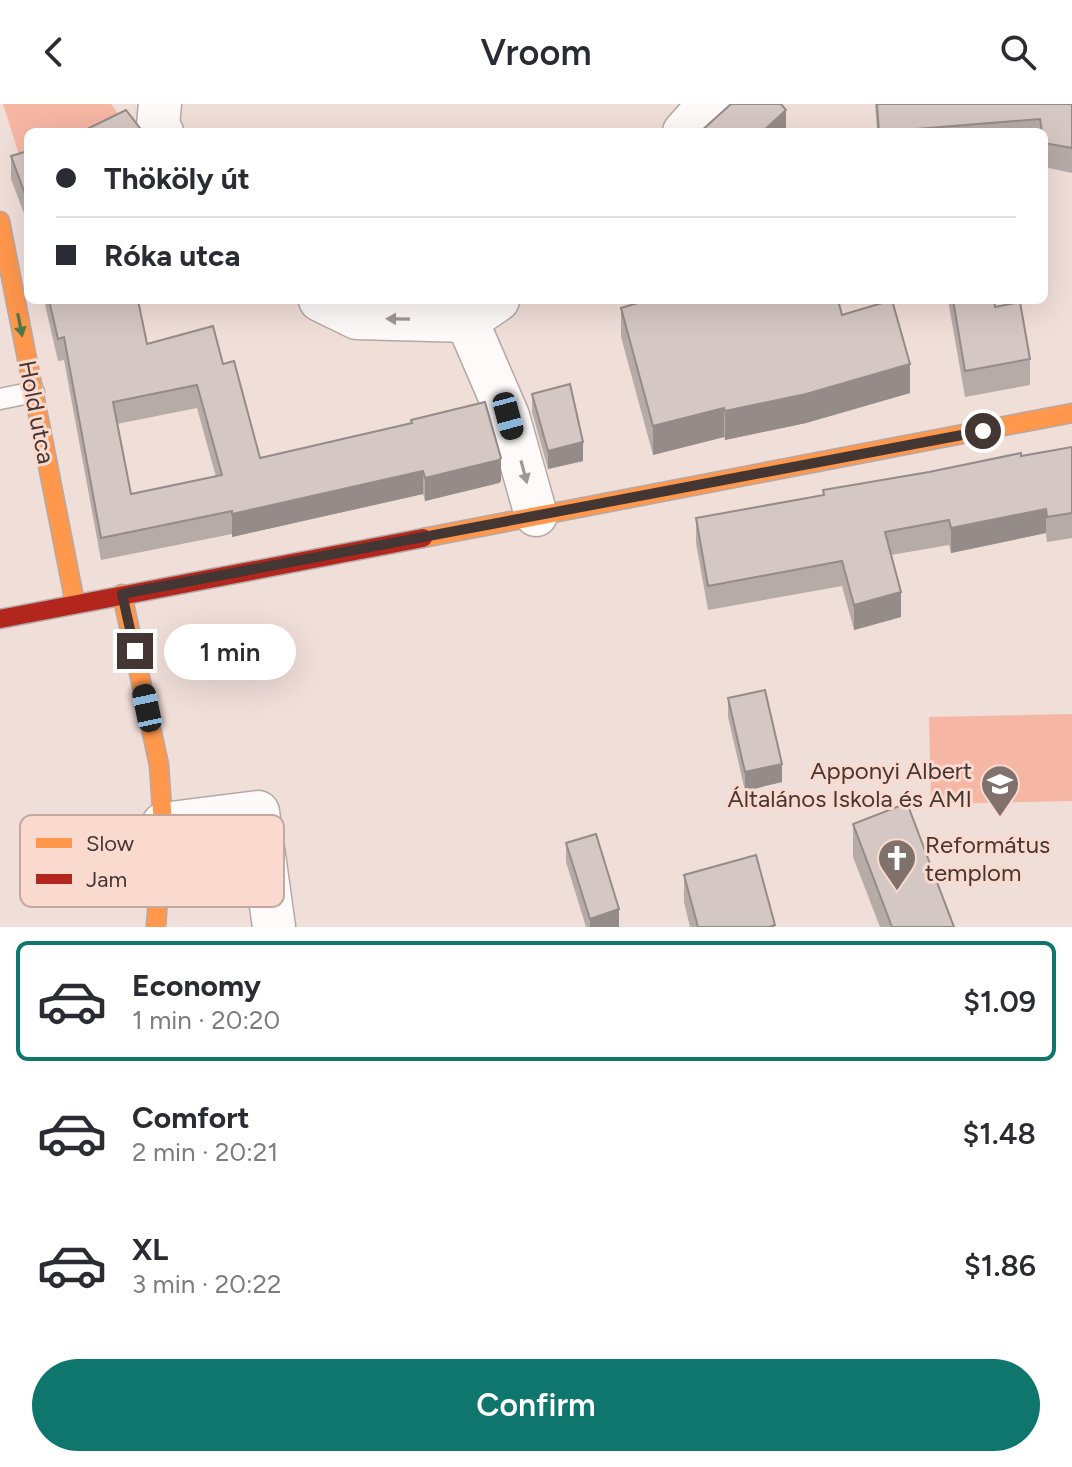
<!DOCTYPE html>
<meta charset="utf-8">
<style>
:root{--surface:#fff;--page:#f2f2f3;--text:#2b2b33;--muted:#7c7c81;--line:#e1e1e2;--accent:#0f766e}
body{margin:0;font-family:Figtree,sans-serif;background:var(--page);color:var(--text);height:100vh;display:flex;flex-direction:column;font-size:30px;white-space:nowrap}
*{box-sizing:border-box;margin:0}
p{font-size:26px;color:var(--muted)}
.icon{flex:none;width:44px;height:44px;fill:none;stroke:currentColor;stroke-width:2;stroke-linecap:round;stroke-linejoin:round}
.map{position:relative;height:823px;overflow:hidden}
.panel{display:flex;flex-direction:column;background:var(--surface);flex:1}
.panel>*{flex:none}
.guide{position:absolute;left:24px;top:24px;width:1024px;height:176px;border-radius:12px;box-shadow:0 8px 32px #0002;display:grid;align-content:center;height:176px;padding:0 32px;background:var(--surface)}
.end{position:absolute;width:36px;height:36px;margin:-18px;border:10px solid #443733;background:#fff;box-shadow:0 0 0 4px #fff}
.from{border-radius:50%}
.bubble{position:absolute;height:56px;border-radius:28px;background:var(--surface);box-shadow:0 8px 32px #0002;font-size:26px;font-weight:600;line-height:56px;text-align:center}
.car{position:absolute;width:24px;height:48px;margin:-24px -12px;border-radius:10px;box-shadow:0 0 6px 2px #0007;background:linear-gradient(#222 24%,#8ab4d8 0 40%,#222 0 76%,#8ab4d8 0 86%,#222 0)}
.guide b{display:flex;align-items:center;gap:28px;height:76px;font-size:30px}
.guide b+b{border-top:2px solid var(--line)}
.guide i{width:20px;height:20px;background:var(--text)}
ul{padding:14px 0 0;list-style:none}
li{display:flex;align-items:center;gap:24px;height:120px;margin:0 16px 12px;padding:0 16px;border:4px solid transparent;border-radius:12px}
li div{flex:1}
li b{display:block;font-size:30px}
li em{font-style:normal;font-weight:600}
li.selected{border-color:var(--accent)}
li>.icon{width:72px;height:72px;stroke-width:1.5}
.button{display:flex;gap:16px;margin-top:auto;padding:16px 32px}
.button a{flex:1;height:92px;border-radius:48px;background:var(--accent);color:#fff;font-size:32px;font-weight:600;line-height:92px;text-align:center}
header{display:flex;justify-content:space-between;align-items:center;height:104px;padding:0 32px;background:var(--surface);font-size:36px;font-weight:600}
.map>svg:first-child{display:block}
.green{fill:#f5b6a4}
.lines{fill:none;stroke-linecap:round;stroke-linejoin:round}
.lane-casing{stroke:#b6a9a5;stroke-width:23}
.street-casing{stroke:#b6a9a5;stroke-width:45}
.slow-casing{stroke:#b6a9a5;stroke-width:21}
.jam-casing{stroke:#b6a9a5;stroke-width:21}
.lane{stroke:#fdfaf9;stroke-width:20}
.street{stroke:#fdfaf9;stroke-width:42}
.slow{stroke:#ff974d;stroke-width:18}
.jam{stroke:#b3261e;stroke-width:18}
.wall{fill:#b7aba8;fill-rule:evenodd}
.shaded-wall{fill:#958b88}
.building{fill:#d5c7c3;stroke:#958b88;stroke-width:2;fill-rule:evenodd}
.oneway{fill:#a09896}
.oneway2{fill:#507748}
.route{stroke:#443733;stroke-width:10}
.labels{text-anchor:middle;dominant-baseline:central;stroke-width:6;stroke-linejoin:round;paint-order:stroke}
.street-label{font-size:24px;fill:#443733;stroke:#fad9cf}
.poi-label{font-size:24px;fill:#443733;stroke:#fad9cf;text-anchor:end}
.key{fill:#fad9cf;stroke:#c3a8a0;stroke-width:2}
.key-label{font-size:22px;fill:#443733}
</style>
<header><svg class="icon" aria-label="back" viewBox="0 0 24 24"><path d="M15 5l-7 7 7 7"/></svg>Vroom<svg class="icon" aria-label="search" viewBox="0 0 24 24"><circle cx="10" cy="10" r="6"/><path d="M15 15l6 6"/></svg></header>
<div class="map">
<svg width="1072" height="823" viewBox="0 0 1072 823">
<rect width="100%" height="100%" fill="#f0ded9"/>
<!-- green -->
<g class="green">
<path d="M3,0H111L122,16L92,28H28V54L21,57Z"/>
<path d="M1072,610V697L931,700L929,613Z"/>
</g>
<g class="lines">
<defs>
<path id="lane" d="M0,295L34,288"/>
<g id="street">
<path d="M160,0L158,21L162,28"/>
<path d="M684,28L709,0"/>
<path d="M320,196L357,214L467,217L498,196"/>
<path d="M467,217L508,312L536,411"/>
<path d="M163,720L258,708L274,823"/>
</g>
<g id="slow">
<path d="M0,117L75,499"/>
<path d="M423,434L1072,309"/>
<path d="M122,490L159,661L163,720L156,823"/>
</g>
<path id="jam" d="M0,515L423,434"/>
</defs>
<!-- lane casing -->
<use href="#lane" class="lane-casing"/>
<!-- street casing -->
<use href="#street" class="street-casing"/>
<!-- slow casing -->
<use href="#slow" class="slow-casing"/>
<!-- jam casing -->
<use href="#jam" class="jam-casing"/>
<!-- lane -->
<use href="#lane" class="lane"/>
<!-- street -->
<use href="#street" class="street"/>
<!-- slow -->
<use href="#slow" class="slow"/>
<!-- jam -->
<use href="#jam" class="jam"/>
</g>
<!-- wall -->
<g class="wall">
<path d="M875,0H1072V69L1044,63V28H877Z"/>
<path d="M28,47V127L25,112L11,75V52Z"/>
<path d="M44,196H138L147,240L223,260L260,354L501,377L499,379L425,397L423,390L232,433V430L101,456L64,256L58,257ZM197,304L216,373L131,390L117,320Z"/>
<path d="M948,196H994L995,203L1030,255V281L965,293Z"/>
<path d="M621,204L842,211L910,289L806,319L725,336L724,333L653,351L621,233Z"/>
<path d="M532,290L583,357L548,365L532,308Z"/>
<path d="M1072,343V434L1047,438L1046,429L951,449L949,441L891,451L901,513L854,526L842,482L708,506L696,439V414L823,392V386Z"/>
<path d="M728,594L782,678L745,687L728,613Z"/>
<path d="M853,720L954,823H880L853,753Z"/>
<path d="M566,739L619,823H586L566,758Z"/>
<path d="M684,771L775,823H690L684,798Z"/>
</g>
<!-- shaded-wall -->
<g class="shaded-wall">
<path d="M786,6V24L782,28H762Z"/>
<path d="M910,260V289L806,319L725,336V307Z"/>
<path d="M724,304V333L653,351V322Z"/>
<path d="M583,338V357L548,365V347Z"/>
<path d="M501,354V377L499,379L425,397V374Z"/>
<path d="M423,367V390L232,433V410Z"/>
<path d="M1046,405V429L951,449V424Z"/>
<path d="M901,488V513L854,526V501Z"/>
<path d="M782,660V678L745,687V668Z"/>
<path d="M619,805V823H590V815Z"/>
</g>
<!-- building -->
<g class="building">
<path d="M731,0H781L786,6L762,28H700Z"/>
<path d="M877,0H1072V44L1044,39V28H1042L1040,15L879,28Z"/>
<path d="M126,6L143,28H81Z"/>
<path d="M28,47V105L25,90L11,52Z"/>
<path d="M49,196H138L147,240L213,222L223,260L234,257L260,354L412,319L411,316L485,298L501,354L499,356L425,374L423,367L232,410V407L101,434L64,233L58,235ZM197,281L222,371L131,390L113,298Z"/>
<path d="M648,196H838L842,211L892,196L910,260L806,290L725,307L724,304L653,322L621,204Z"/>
<path d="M953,196H994L995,203L1020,198L1030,255L965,267Z"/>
<path d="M570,280L583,338L548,347L532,290Z"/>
<path d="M1072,343V409L1047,413L1046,405L951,424L949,416L885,428L901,488L854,501L842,457L708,482L696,414L824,391L823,386L929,368L1021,349V352Z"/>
<path d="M765,586L782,660L745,668L728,594Z"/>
<path d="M907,699L954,823H892L853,720Z"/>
<path d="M596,730L619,805L590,815L566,739Z"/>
<path d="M756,751L775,821L769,823H698L684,771Z"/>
</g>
<!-- one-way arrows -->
<defs><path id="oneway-solid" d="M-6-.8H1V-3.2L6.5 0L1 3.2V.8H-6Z" transform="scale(2)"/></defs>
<g class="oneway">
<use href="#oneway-solid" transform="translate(398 215) rotate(-179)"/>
<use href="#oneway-solid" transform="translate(524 368) rotate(75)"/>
</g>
<use class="oneway2" href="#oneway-solid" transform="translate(20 221) rotate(79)"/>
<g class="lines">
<!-- route -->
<path class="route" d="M135,547L122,490L983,327"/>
</g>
<!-- icons -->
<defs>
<symbol id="school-pin" viewBox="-11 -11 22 30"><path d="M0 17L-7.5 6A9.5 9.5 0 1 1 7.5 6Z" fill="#80716d" stroke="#fad9cf"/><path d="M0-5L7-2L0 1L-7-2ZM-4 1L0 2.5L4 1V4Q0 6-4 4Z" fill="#fff"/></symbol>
<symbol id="church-pin" viewBox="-11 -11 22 30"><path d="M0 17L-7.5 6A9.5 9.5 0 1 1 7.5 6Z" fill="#80716d" stroke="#fad9cf"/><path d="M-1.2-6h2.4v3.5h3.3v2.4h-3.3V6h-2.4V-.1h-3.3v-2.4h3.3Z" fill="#fff"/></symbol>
</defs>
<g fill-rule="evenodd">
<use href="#school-pin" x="978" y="658" width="44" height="60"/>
<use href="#church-pin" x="875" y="732" width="44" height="60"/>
</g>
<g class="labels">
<!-- street labels -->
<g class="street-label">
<text transform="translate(37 308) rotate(79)">Hold utca</text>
</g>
<!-- poi labels -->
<g class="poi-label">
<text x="972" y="666">Apponyi Albert<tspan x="972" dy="28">Általános Iskola és AMI</tspan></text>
<text x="925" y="740" text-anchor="start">Református<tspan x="925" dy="28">templom</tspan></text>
</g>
</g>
<!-- legend -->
<rect x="20" y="711" width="264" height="92" rx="12" class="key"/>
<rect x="36" y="734" width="36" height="10" fill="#ff974d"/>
<rect x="36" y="770" width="36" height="10" fill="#b3261e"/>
<g class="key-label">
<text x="86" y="747">Slow</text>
<text x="86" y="783">Jam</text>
</g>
</svg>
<i class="end from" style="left:983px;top:327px"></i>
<i class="end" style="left:135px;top:547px"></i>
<div class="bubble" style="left:164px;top:520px;width:132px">1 min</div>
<i class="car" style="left:508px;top:312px;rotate:165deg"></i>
<i class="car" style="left:147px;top:604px;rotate:348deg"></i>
<div class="guide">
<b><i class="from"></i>Thököly út</b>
<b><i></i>Róka utca</b>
</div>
</div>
<section class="panel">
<ul>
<li class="selected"><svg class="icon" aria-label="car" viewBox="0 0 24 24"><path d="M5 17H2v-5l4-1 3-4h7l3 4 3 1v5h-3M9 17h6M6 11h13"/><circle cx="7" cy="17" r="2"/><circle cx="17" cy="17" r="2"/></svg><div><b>Economy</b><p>1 min · 20:20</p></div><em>$1.09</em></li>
<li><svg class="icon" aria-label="car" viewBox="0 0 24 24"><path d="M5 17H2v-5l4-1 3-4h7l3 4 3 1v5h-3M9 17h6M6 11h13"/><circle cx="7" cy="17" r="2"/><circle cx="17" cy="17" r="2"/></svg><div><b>Comfort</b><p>2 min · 20:21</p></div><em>$1.48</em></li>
<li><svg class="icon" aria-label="car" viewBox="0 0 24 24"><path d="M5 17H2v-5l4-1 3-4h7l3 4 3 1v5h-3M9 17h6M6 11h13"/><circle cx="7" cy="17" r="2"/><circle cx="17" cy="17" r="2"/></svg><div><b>XL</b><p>3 min · 20:22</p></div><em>$1.86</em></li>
</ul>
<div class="button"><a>Confirm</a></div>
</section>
